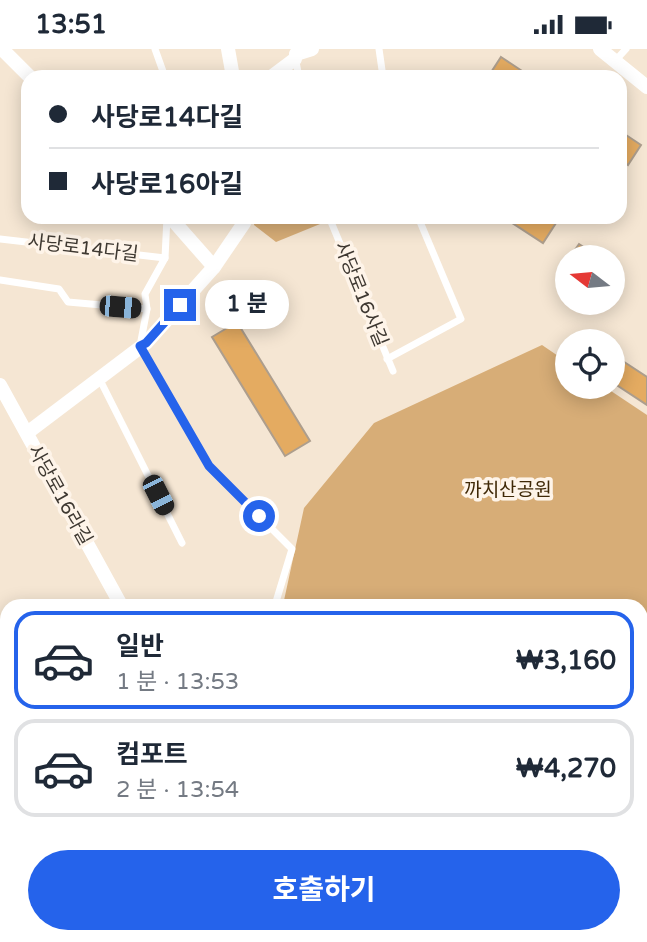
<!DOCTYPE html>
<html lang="ko">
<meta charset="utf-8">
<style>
:root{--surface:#fff;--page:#f6f6f7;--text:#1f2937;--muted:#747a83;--line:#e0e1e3;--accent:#2563eb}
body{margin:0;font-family:"Varela Round","Noto Sans KR",sans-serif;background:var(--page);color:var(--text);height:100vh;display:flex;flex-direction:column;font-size:26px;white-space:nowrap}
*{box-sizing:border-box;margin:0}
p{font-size:23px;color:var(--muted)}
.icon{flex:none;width:38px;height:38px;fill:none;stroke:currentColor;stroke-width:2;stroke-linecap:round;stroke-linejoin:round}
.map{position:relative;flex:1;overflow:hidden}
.sheet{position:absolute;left:0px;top:550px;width:648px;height:345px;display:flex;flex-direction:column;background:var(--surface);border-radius:21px 21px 0 0;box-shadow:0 4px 18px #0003}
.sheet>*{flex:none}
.banner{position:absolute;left:21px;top:21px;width:606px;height:154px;border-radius:21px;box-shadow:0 4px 18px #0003;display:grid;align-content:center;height:154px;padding:0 28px;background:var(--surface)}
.needle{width:46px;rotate:286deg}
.fabs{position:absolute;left:555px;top:196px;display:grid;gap:14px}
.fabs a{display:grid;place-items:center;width:70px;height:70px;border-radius:50%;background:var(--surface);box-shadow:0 4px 18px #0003;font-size:35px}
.end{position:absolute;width:32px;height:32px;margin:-16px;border:9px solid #2563eb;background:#fff;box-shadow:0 0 0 4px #fff}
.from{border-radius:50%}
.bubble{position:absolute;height:49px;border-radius:24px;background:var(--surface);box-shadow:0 4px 18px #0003;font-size:23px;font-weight:700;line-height:49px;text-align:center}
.car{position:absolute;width:21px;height:42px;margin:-21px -10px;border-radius:9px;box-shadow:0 0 5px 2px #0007;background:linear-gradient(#222 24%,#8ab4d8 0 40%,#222 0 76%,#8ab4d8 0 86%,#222 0)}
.banner b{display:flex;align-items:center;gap:24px;height:66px;font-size:26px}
.banner b+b{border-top:2px solid var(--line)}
.banner i{width:18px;height:18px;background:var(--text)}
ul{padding:12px 0 0;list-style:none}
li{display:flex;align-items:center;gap:21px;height:98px;margin:0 14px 10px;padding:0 14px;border:4px solid var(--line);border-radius:21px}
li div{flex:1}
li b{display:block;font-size:26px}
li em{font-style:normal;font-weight:700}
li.active{border-color:var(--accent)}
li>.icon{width:63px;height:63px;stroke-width:1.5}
.button{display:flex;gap:14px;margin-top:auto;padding:14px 28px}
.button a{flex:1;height:80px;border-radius:42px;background:var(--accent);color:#fff;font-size:28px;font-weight:700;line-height:80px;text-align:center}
.status{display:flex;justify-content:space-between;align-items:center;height:49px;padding:0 35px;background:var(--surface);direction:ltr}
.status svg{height:19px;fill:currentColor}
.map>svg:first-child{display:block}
.green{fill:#d7ad77}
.building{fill:#e4ab61;stroke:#ad9e8d;stroke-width:2}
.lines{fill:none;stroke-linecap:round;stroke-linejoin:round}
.service{stroke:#fff;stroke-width:7}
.minor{stroke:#fff;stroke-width:14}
.route{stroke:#2563eb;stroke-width:9}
.labels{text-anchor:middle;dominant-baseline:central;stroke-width:7;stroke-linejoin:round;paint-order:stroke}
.street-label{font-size:19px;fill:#3f3932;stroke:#fef4e9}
.park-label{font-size:19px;fill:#3f2806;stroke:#fef4e9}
</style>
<div class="status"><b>13:51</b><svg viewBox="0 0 49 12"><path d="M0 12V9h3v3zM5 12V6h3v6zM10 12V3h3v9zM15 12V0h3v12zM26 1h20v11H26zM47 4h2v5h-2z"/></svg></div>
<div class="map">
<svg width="647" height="893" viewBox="0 0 647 893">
<rect width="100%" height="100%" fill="#f5e6d3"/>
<!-- green -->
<g class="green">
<path d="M255,168H324L325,173L276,193L254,176Z"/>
<path d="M542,296L567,313V338H605L647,366V893H0V618L7,617V887H640V556H283L304,459L374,374Z"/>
</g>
<!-- building -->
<g class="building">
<path d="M501,8L531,28H488Z"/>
<path d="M620,82L641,96L628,116L620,110Z"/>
<path d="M503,168H546L556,174L543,194Z"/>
<path d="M579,195L599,208H570Z"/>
<path d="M612,217L621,223L612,237Z"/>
<path d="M237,273L310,392L285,407L212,288Z"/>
<path d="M612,305L647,328V356L612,333Z"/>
</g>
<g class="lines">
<!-- service -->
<g class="service">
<path d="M155,0L165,28"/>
<path d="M379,0L383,28"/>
<path d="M295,8L299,28"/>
<path d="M615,12L626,0"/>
<path d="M167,168L165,209L145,245L147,260L140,297L209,417L292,500L275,556"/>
<path d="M329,168L393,322"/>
<path d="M0,190L165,209"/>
<path d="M0,231L59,240L68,253L147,260"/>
<path d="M387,310L461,270L418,168"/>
<path d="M99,329L182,494"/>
</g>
<!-- minor -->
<g class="minor">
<path d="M2,0L30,28"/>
<path d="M228,0L233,28"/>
<path d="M600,0L647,38"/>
<path d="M296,5L312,0"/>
<path d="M271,28L295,10"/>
<path d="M170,168L214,218"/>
<path d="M0,336L121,556"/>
<path d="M27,384L146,294L214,218L244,174L245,168"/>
</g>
</g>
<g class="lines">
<!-- route -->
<path class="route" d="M180,256L146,294L140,297L209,417L259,467"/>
</g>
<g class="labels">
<!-- street labels -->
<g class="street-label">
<text transform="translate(83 199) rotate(7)">사당로14다길</text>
<text transform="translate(361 245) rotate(68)">사당로16사길</text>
<text transform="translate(60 446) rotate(61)">사당로16라길</text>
</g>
<!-- park labels -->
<g class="park-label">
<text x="508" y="441">까치산공원</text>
</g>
</g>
</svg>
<div class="fabs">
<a><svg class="needle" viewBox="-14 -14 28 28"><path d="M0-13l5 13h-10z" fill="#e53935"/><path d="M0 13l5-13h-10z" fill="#747a83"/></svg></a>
<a><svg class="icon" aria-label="locate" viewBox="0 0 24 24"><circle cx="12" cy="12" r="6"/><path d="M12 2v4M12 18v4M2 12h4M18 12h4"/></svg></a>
</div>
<i class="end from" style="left:259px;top:467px"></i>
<i class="end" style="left:180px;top:256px"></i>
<div class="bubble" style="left:205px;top:231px;width:84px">1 분</div>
<i class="car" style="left:120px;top:258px;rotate:95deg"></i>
<i class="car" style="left:158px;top:446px;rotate:153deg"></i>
<div class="banner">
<b><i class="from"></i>사당로14다길</b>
<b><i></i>사당로16아길</b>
</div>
<section class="sheet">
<ul>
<li class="active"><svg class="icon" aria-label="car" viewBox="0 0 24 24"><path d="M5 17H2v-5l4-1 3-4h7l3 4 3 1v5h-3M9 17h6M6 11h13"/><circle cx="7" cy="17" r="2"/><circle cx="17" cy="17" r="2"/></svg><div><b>일반</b><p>1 분 · 13:53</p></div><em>₩3,160</em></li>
<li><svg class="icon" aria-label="car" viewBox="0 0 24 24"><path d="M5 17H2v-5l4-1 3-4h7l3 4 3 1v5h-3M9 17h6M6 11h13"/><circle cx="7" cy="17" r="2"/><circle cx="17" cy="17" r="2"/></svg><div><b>컴포트</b><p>2 분 · 13:54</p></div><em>₩4,270</em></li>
</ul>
<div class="button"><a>호출하기</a></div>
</section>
</div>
